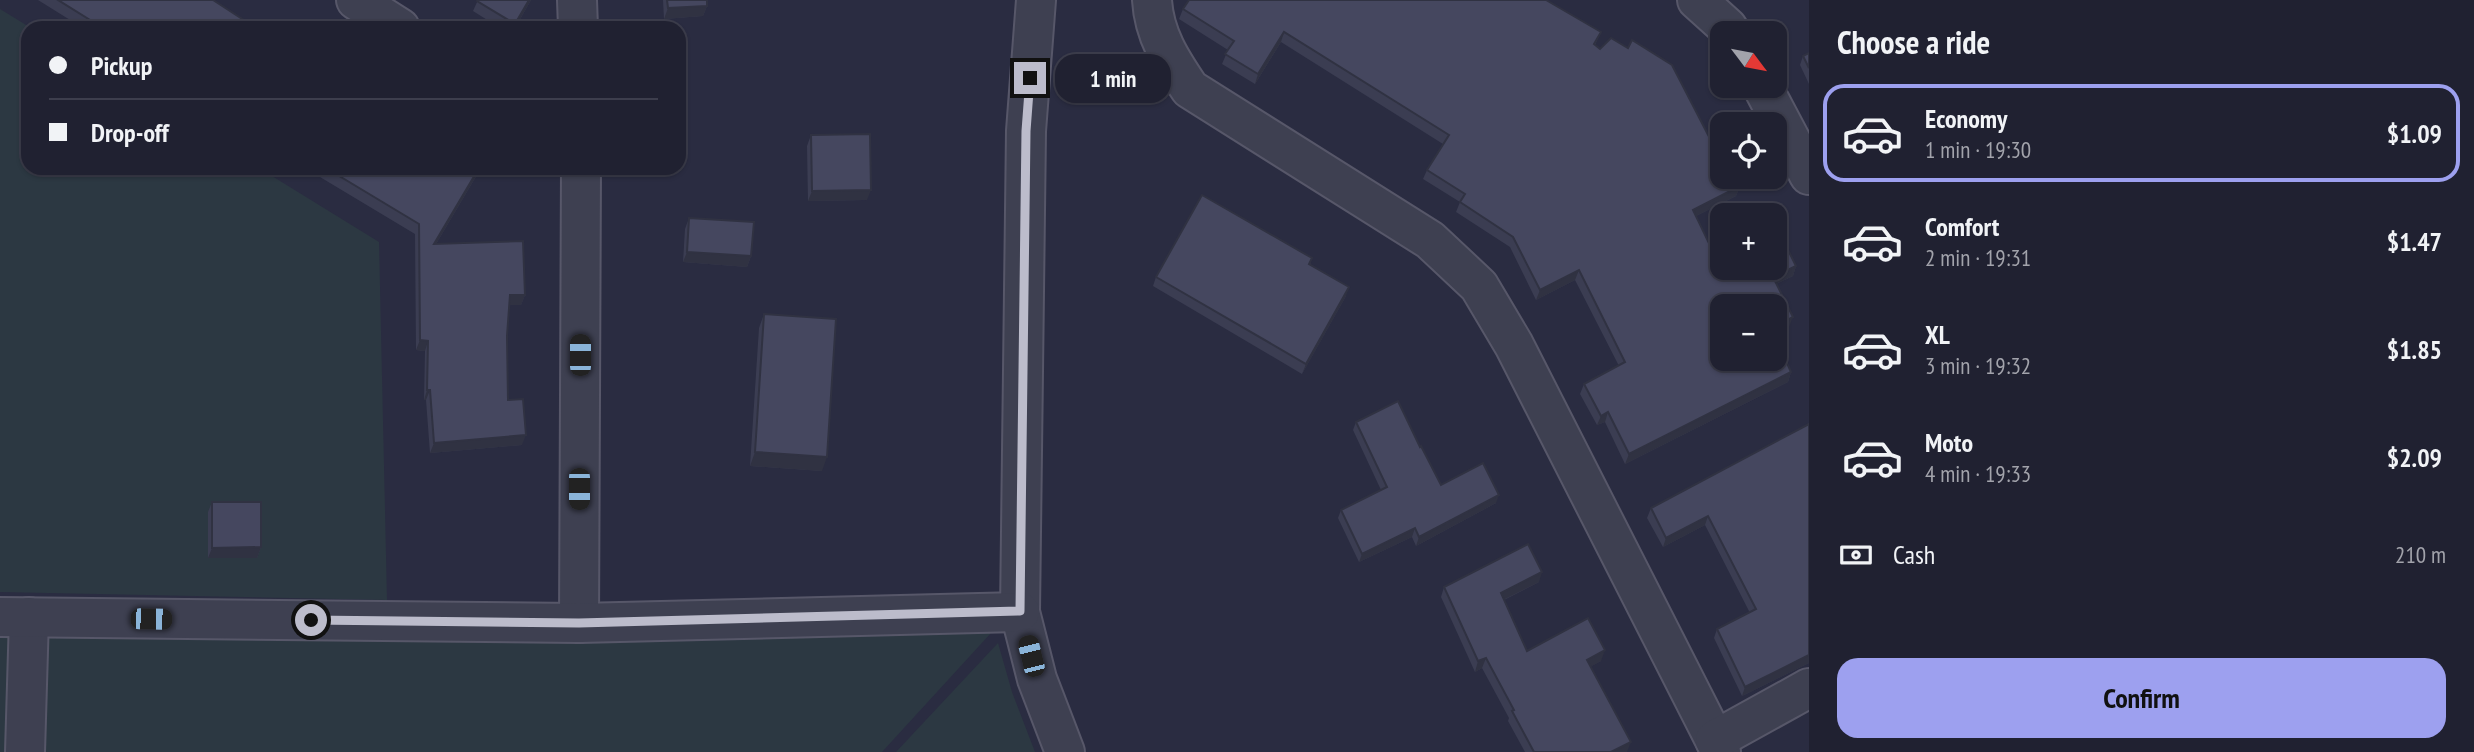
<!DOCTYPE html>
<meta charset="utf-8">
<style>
:root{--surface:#202131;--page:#2d2e3d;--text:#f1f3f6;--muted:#a2a3ab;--line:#3d3e4d;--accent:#9da0ef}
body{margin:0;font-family:"PT Sans Narrow",sans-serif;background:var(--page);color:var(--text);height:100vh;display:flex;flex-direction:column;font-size:26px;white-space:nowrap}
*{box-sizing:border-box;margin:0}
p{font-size:23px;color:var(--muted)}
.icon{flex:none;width:38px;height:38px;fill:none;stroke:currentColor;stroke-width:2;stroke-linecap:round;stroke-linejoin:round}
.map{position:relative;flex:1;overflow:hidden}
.panel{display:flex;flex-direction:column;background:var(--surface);width:665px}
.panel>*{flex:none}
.top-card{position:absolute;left:21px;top:21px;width:665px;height:154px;border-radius:21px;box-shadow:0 2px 5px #0004,0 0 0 2px var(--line);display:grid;align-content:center;height:154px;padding:0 28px;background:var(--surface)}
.needle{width:46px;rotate:122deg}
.tools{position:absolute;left:1710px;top:21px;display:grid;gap:14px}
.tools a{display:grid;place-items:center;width:77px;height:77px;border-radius:14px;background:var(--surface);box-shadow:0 2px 5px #0004,0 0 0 2px var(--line);font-size:35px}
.end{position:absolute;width:32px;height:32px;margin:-16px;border:9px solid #bcbccb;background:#111;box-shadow:0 0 0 4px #111}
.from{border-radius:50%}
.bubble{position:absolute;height:49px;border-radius:21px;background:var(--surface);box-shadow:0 2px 5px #0004,0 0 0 2px var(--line);font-size:23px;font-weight:800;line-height:49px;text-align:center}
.car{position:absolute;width:21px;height:42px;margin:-21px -10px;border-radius:9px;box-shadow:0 0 5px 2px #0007;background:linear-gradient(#222 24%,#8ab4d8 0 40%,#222 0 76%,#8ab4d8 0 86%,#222 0)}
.top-card b{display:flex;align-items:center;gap:24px;height:66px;font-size:26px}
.top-card b+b{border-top:2px solid var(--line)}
.top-card i{width:18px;height:18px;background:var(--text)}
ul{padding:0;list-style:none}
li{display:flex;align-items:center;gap:21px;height:98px;margin:0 14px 10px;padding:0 14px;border:4px solid transparent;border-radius:21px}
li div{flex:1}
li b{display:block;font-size:26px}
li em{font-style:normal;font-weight:800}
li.on{border-color:var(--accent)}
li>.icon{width:63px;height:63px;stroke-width:1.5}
h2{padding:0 28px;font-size:32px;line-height:84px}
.pay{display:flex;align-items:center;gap:18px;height:77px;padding:0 28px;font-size:26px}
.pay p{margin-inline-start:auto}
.primary-button{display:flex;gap:14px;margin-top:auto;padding:14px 28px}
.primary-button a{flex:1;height:80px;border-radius:21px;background:var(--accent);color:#111;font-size:28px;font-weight:800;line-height:80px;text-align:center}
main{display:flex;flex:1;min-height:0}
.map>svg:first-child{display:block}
.green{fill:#2c3842}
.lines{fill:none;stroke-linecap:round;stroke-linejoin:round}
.minor-casing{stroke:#575769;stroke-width:42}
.tertiary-casing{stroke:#575769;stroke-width:42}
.minor{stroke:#3e4051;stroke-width:38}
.tertiary{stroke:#3e4051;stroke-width:38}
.wall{fill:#3b3d52}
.shaded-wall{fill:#303242}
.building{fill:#45475f;stroke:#303242;stroke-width:2}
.route{stroke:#bcbccb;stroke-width:9}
</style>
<main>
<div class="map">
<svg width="1809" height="752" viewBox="0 0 1809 752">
<rect width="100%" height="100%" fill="#2a2c41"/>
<!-- green -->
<g class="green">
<path d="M0,9L31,28H28V168H259L379,242L387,600L0,592Z"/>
<path d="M991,633L882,752H0V635Z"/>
<path d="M998,643L1012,692L1035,752H896Z"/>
</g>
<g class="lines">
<defs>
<g id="minor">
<path d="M356,0L400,28"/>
<path d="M577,0L578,28"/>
<path d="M1152,0C1154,35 1171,61 1190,89L1430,240L1479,286L1514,345L1721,752"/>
<path d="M1697,0L1727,27L1731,33"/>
<path d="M1762,86L1809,175"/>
<path d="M579,623L581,168"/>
<path d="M1715,740L1809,688"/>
<path d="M25,752L29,617"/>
</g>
<g id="tertiary">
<path d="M1036,0L1026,131L1020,612L1037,679L1065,752"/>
<path d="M0,617L579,623L1020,612"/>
</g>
</defs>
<!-- minor casing -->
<use href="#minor" class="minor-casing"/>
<!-- tertiary casing -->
<use href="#tertiary" class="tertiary-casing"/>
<!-- minor -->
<use href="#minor" class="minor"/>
<!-- tertiary -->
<use href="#tertiary" class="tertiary"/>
</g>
<!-- wall -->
<g class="wall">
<path d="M38,0H213L256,28H83Z"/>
<path d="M478,0H531L515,28H500L473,11Z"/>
<path d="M663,0H707V6L703,16L664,19Z"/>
<path d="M1183,9L1601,32L1595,45L1719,156L1740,186L1736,196L1696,216L1718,262L1796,266L1793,276L1776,284L1789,327L1775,335L1791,372L1788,382L1625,464L1605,422L1597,425L1580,394L1584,384L1619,366L1575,280L1536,300L1510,247L1456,212L1460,202L1423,179L1427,170L1443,144L1281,42L1255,84L1222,64L1228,50L1179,19Z"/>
<path d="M1809,53V84L1800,65L1803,56Z"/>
<path d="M811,135L867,200L808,201L807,146Z"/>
<path d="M305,168H481L436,244L525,295L521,305H509L507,336L508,400L522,445L430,453L426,400H424L425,351L416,350L415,234Z"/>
<path d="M689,218L751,256L747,267L683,262L685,229Z"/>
<path d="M1312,258L1310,265L1346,296L1302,374L1153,286L1156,277Z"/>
<path d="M764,314L822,471L750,466L759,328Z"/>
<path d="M1356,422L1420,447L1441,485L1496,503L1416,546L1412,537L1359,562L1338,518L1341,510L1381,490L1353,430Z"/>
<path d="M1809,424V663L1742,696L1714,638L1717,629L1750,613L1705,525L1663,547L1647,518L1651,508Z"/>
<path d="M212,502L261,547L257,558H208V512Z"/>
<path d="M1539,582L1504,600L1527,651L1601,661L1591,666L1627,752H1525L1508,721L1509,718L1482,668L1475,672L1441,597L1444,587Z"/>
</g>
<!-- shaded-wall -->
<g class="shaded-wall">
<path d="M529,0H531L515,28H513Z"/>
<path d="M707,6L703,16L664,19L668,8Z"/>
<path d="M1284,32L1281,42L1255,84L1258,74Z"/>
<path d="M479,168H481L430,254L434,244Z"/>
<path d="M1740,186L1736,196L1690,219L1693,210Z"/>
<path d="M871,190L867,200L808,201L812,191Z"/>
<path d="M687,252L751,256L747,267L683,262Z"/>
<path d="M1796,266L1793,276L1769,287L1773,277Z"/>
<path d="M1579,270L1575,280L1536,300L1540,290Z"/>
<path d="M1349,287L1346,296L1302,374L1306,364Z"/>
<path d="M510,295H525L521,305H507Z"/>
<path d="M1793,317L1789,327L1774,335V327Z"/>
<path d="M420,340L428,341L425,351L416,350Z"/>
<path d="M1791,372L1788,382L1625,464L1629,454Z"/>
<path d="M427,390H430L426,400H424Z"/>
<path d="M1608,412L1605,422L1597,425L1601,416Z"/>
<path d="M526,435L522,445L430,453L434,443Z"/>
<path d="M755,452L827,457L822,471L750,466Z"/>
<path d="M1499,495L1496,503L1416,546L1419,537Z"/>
<path d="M1708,516L1705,525L1663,547L1666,538Z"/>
<path d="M1415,528L1412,537L1359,562L1362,554Z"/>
<path d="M261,547L257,558H208L212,548Z"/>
<path d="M1542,572L1539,582L1497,603L1501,593Z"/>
<path d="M1605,650L1601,661L1584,670L1587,660Z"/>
<path d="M1809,655V663L1742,696L1745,687Z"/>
<path d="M1486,658L1482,668L1475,672L1478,661Z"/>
<path d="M1631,742L1627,752H1611Z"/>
</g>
<!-- building -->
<g class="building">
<path d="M58,0H213L256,28H103Z"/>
<path d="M478,0H529L515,24L477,1Z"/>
<path d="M667,0H707V6L668,8Z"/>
<path d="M1189,0H1546L1601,32L1594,44L1600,49L1611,38L1628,48L1632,40L1672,65L1719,156L1722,154V177H1735L1740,186L1693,210L1718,262L1722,260V268H1774V234L1779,232L1796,266L1773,277L1793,317L1774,327V306H1722V359H1774V334L1791,372L1629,454L1608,412L1601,416L1584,384L1625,362L1579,270L1540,290L1513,237L1460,202L1465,194L1427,170L1449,135L1284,32L1258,74L1225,54L1234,41L1183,9Z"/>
<path d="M1809,53V68L1803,56Z"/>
<path d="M870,134L871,190L812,191L811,135Z"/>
<path d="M326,168H479L434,244L523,241L525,295H510L507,336L508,400L523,399L526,435L434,443L430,390H427L428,341L420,340L419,224Z"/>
<path d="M1202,195L1312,258L1309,264L1349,287L1306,364L1156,277Z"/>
<path d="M689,218L754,222L751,256L687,252Z"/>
<path d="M764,314L836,319L827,457L755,452Z"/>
<path d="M1398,401L1420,447L1421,446L1441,485L1483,463L1499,495L1419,537L1415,528L1362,554L1341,510L1387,487L1356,422Z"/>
<path d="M1809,424V655L1745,687L1717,629L1756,609L1708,516L1666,538L1651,508Z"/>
<path d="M212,502H261V547L212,548Z"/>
<path d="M1528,544L1542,572L1501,593L1527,651L1588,618L1605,650L1587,660L1631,742L1611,752H1534L1512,711L1514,710L1486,658L1478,661L1444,587Z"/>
</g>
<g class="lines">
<!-- route -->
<path class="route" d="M311,620L579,623L1020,611L1026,131L1030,78"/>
</g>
</svg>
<div class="tools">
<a><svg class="needle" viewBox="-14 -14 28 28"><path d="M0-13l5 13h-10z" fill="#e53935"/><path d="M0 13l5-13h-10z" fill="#a2a3ab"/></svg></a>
<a><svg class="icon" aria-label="locate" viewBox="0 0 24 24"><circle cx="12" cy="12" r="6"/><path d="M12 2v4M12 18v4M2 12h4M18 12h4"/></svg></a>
<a>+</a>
<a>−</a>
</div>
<i class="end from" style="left:311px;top:620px"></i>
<i class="end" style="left:1030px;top:78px"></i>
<div class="bubble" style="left:1055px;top:54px;width:116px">1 min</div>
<i class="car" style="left:580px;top:355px;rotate:0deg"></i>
<i class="car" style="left:579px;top:489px;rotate:180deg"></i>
<i class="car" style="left:151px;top:619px;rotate:91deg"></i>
<i class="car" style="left:1031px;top:656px;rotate:346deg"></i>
<div class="top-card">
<b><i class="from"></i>Pickup</b>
<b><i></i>Drop-off</b>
</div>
</div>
<section class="panel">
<h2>Choose a ride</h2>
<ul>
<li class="on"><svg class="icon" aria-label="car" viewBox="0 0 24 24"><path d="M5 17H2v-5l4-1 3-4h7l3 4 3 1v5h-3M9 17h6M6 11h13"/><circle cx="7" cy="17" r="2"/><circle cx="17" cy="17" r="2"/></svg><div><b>Economy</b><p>1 min · 19:30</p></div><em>$1.09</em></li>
<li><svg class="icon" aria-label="car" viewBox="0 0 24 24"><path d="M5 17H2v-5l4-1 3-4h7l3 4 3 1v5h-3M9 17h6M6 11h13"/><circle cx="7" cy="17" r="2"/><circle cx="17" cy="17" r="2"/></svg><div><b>Comfort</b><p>2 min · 19:31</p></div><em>$1.47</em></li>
<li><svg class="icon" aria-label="car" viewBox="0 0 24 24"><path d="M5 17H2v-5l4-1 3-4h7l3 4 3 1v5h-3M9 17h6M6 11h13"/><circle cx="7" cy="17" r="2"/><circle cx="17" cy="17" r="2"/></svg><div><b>XL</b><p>3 min · 19:32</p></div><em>$1.85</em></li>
<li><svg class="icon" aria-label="car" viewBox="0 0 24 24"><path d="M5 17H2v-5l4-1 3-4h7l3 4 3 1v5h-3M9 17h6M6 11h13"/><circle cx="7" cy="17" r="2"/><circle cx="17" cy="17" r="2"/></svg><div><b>Moto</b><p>4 min · 19:33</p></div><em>$2.09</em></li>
</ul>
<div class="pay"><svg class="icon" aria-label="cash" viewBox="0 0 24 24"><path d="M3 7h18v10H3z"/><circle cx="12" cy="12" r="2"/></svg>Cash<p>210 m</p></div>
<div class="primary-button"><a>Confirm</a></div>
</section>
</main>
